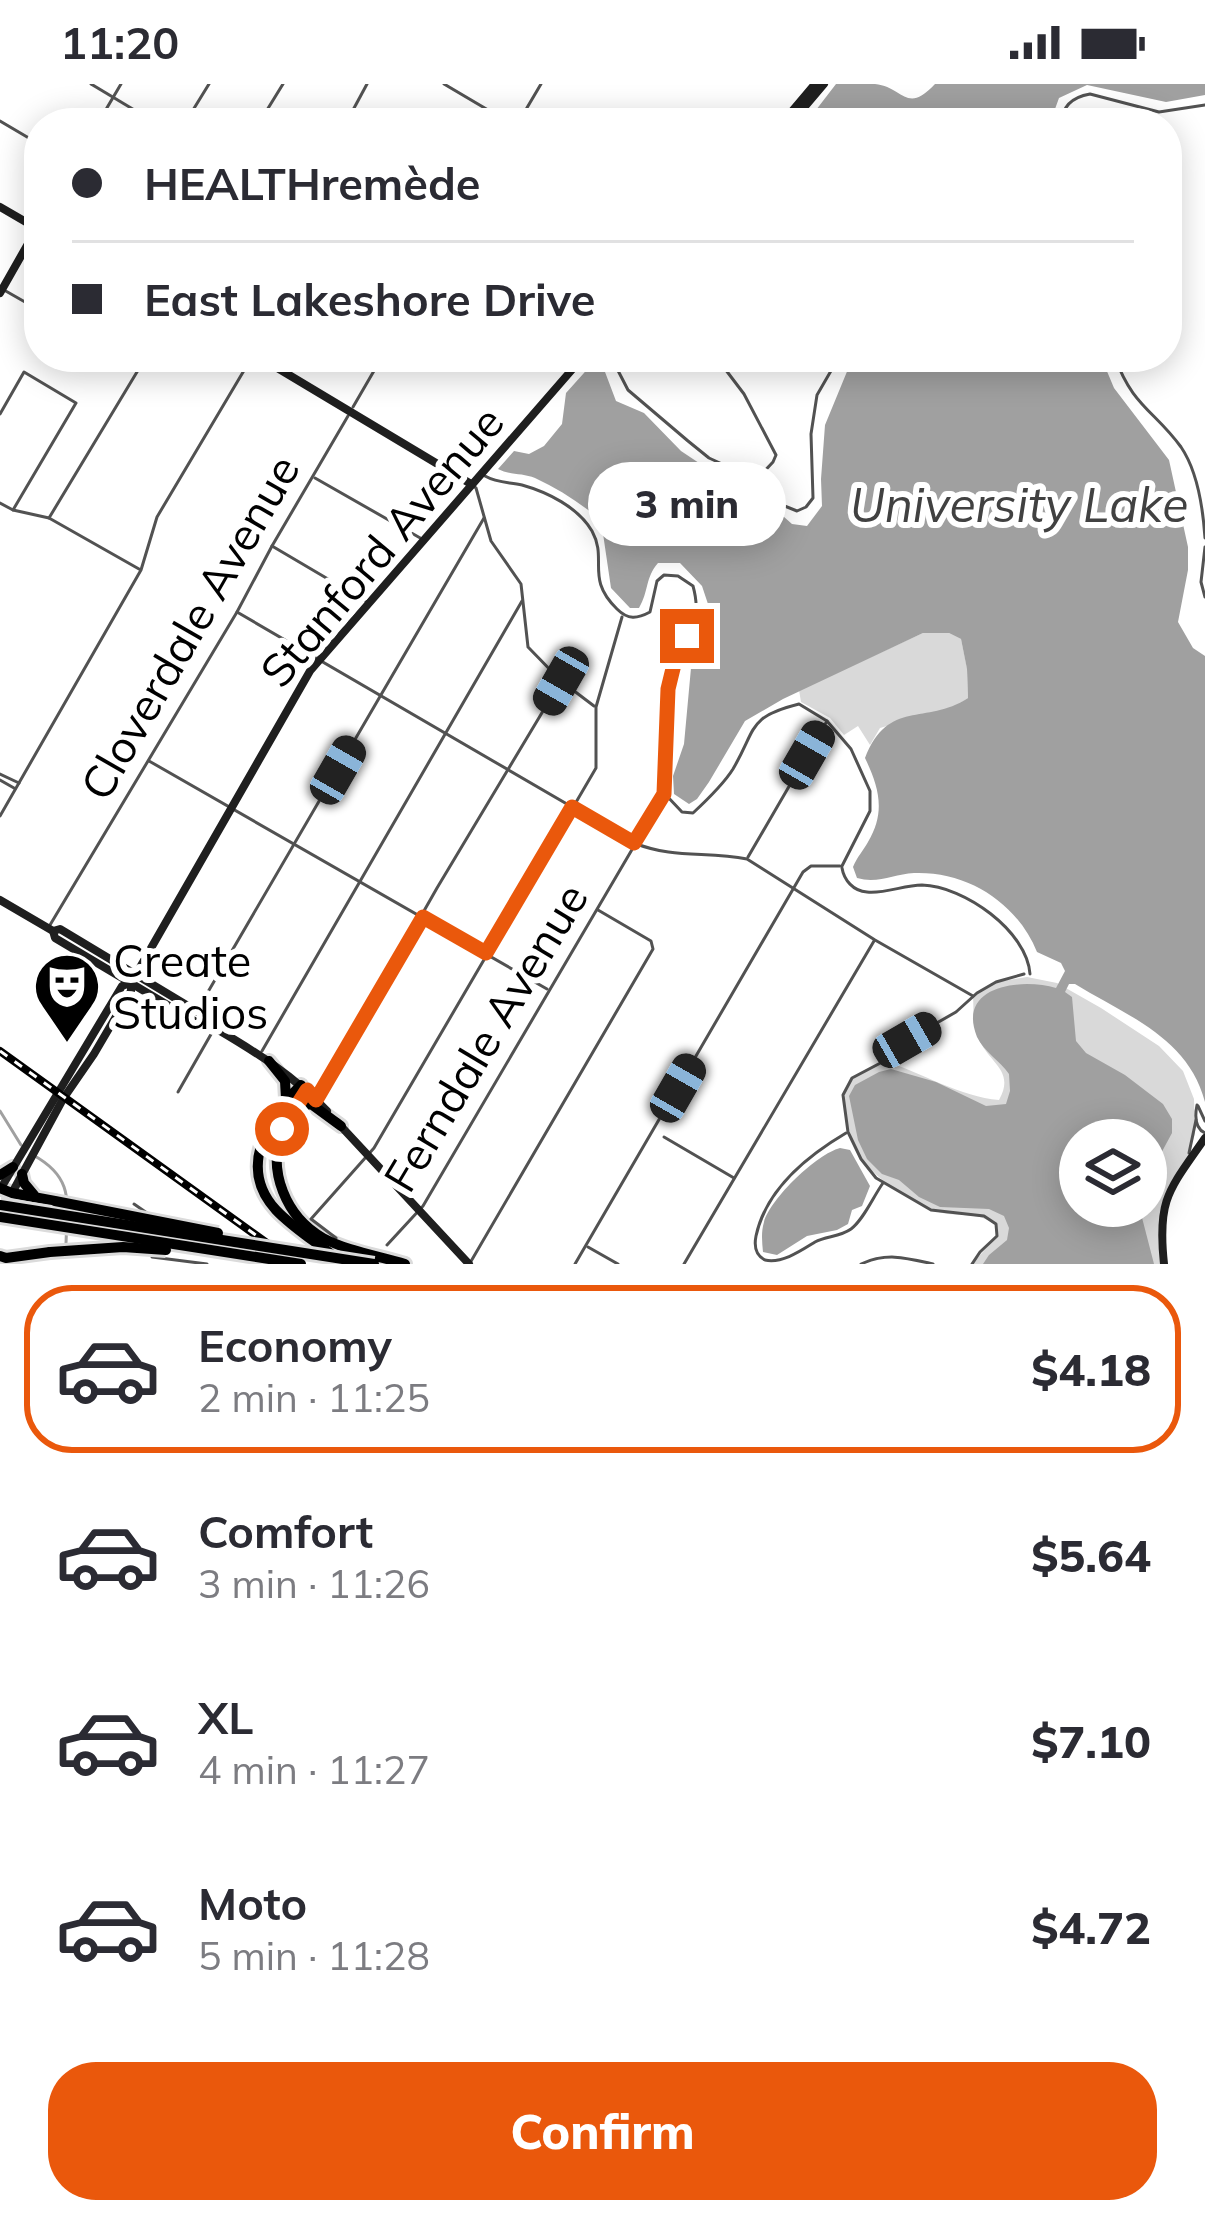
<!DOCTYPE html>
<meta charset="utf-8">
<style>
:root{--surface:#fff;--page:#f2f2f3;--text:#2b2b33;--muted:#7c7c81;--line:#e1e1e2;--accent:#ea580c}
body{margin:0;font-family:Mulish,sans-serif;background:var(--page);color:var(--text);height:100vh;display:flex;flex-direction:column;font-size:45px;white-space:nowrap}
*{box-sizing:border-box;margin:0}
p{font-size:39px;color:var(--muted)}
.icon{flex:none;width:66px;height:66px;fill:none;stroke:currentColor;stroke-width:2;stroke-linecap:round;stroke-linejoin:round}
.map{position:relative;height:1180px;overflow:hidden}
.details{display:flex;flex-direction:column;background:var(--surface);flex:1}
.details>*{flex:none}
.top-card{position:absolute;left:24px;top:24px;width:1158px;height:264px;border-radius:48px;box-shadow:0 6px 30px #0003;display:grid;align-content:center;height:264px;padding:0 48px;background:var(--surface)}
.buttons{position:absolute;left:1059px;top:1035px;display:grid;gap:24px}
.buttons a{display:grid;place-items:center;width:108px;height:108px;border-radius:50%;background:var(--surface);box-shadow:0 6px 30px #0003;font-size:60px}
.end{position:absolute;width:54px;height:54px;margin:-27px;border:15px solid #ea580c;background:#fff;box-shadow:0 0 0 6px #fff}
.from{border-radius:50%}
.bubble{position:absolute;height:84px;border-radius:42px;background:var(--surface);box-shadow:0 6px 30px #0003;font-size:39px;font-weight:800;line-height:84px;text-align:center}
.car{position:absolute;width:36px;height:72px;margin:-36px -18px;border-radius:15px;box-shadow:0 0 9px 3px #0007;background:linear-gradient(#222 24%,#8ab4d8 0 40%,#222 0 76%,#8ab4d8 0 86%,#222 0)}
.top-card b{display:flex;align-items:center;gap:42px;height:114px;font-size:45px}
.top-card b+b{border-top:3px solid var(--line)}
.top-card i{width:30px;height:30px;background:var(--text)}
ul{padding:21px 0 0;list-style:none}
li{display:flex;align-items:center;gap:36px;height:168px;margin:0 24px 18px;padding:0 24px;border:6px solid transparent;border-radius:48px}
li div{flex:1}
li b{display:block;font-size:45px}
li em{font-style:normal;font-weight:800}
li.current{border-color:var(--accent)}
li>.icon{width:108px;height:108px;stroke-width:1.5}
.primary-button{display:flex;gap:24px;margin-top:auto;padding:24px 48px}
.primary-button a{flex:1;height:138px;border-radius:48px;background:var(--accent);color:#fff;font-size:48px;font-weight:800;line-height:138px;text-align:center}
.status{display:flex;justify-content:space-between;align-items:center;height:84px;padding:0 60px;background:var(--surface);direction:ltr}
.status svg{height:33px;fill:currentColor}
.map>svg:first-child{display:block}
.green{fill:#d9d9d9;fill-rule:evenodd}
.water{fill:#a0a0a0}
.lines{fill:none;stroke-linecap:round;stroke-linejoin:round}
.stream{stroke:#a0a0a0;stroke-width:3}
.highway-casing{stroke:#dbdbdb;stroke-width:16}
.street{stroke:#525252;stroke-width:3}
.secondary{stroke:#1f1f1f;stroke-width:8}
.highway{stroke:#000;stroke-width:10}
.rail-casing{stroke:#000;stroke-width:8}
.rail{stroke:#fff;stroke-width:3;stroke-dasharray:9;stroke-linecap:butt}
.highway-bridge-casing{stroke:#dbdbdb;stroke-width:16;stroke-linecap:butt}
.highway-bridge{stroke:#000;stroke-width:10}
.route{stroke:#ea580c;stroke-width:15}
.labels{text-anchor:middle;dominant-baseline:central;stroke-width:12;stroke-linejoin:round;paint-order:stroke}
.street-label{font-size:45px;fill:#000;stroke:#fff}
.poi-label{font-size:45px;fill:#000;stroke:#fff;text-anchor:start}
.water-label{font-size:48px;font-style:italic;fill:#414141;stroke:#fff}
</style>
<div class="status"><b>11:20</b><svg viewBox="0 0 49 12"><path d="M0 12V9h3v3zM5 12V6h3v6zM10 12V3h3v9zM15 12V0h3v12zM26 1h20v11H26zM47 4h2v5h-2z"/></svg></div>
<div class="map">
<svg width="1205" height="1180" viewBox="0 0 1205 1180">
<rect width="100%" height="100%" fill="#fff"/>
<!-- green -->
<g class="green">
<path d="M923,549H949L961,555L967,584L968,614L956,622L880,644L870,661L858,642L844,651L830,634L801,618L799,606Z"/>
<path d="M1027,893L1057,899L1101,924L1159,962L1183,987L1194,1015L1195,1050L1185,1083L1167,1113L1164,1180H972L998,1151L997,1142C975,1125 959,1135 935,1127C927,1124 918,1118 911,1114C876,1095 857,1078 847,1038C837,997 853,993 885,977C922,989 961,1013 999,1016C1016,986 988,979 978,953C972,941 974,926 973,912L996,898ZM1080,1056H1146V1122H1080Z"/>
</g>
<!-- water -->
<g class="water">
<path d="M836,0C848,0 862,0 875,0C904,3 906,31 935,0H1205V11L1166,18L1087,1L1059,14L1055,25V39H806Z"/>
<path d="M853,273H1101L1114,304L1169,376L1188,463V486L1178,538L1193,564L1205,572V1018C1188,953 1127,932 1075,900H1069L1065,908L1072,913L1076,957L1086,969L1125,991L1163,1020L1172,1035V1049L1146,1097V1056H1080V1122H1139L1154,1180H983L989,1171L1007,1156L1009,1144L1004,1132L989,1125L940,1123L919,1113L899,1096L882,1090L867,1075L858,1056L849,1012L855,1001L879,988L891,985L936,998L986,1022L1006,1020L1010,1007L1009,990C1000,977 984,968 977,953C956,901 1022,894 1056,904L1065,887L1061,879L1037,868C1017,819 968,787 914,789C894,790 878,800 857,794L853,783C857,773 863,767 868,758C886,728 879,703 865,674C889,614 925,642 968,614L967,585L961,555L949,549H923L783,615L745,637L709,698L697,715L689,720L674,710L673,692L684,660L691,584L710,526L702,502L680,479H658C645,494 649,507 639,524H630L611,504L601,436C580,419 559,405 535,394C523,389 509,391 498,385L514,367L529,370L544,362L562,340L566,309L592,280H602L616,317L644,329L681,367L714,389L749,402L792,440L807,442L822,422L821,395L825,341Z"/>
<path d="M840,1064L850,1066L870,1102L862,1122L852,1126L848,1140L837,1146L807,1152L777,1171L763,1168C762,1158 761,1148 764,1138C771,1114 817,1070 840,1064Z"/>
</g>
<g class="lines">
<!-- stream -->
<g class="stream">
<path d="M0,1027L21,1061"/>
<path d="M33,1071C75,1094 67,1119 66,1160"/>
</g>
<defs>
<g id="highway">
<path d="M269,977L285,997L286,1015"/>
<path d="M301,1001C268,1033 237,1084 276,1126C293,1144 316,1158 335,1173"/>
<path d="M307,1006C297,1019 287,1032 282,1047C267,1087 286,1133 323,1154C347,1167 379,1172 405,1180"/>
<path d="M296,1023L311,1020L341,1042"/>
<path d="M22,1090L24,1099L34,1111"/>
<path d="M0,1091L13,1083"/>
<path d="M0,1104L12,1109L55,1117"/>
<path d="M0,1172L6,1174L50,1168"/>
</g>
</defs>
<!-- highway casing -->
<use href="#highway" class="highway-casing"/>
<!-- street -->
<g class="street">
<path d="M91,0L156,39"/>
<path d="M444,0L510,39"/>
<path d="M355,28L374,39"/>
<path d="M0,37L39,60"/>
<path d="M98,39L121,0"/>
<path d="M185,39L209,0"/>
<path d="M259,39L283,0"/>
<path d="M346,39L367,0"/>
<path d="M518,39L541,0"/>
<path d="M1062,39C1062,21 1073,13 1090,10L1159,28L1205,21"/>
<path d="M4,206L39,226"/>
<path d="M611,273L628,306L688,357L709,374L757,396L782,421L797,427L806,423L813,414L811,350L817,311L839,273"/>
<path d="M716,273L744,310L776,371L773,378L758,394"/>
<path d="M1115,273C1132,322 1155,327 1181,363C1198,388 1203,424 1205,454"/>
<path d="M290,287L298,273"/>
<path d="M353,323L382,273"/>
<path d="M0,330L24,288L76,319L13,426"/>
<path d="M485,392C497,399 509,398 522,401C547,408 578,423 592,447C608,476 585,494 617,525C628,536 637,535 650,528L657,497L664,491L678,492L693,502C702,535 690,538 678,565C660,603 666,667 665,710L682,728L693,729C707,716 723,701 733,685C757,644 747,633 799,620L827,637L851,665L870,707V727L842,782"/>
<path d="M315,394L422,455"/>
<path d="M472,401L476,404L491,457L521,500L528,563L561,597L594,622"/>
<path d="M0,419L13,426L49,434L139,485"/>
<path d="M49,434L146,273"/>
<path d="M272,462L367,518"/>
<path d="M1205,463L1201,498L1205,513"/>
<path d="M237,528L634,759C674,775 706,767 747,775L875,856L973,912"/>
<path d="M149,677L547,905"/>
<path d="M0,690L19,699"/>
<path d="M0,696L14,704"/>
<path d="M0,732L141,486L157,433L252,273"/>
<path d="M748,773L827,637"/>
<path d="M842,784C844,796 853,807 867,808C885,810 904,801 922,801C964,802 1027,847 1030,890"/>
<path d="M50,841L237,528L272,462L348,332"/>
<path d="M198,925L484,434"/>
<path d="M262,967L522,517"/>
<path d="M178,1008L214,945"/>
<path d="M317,1015L437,804L561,597"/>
<path d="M1197,1021C1195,1031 1194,1044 1205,1049"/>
<path d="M1198,1022L1205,1037"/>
<path d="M846,1049C807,1072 766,1105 756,1152C754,1162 755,1171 765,1176C782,1180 802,1166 815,1158C826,1152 840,1153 851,1145C864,1135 873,1113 883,1099"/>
<path d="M664,1053L734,1094"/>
<path d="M1189,1069L1196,1036"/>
<path d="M134,1120L147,1129"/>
<path d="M336,1154L311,1135L374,1064L596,684V623L622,533"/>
<path d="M387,1161L423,1122L664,711"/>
<path d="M588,1163L618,1180"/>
<path d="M152,1167V1173L207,1180"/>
<path d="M470,1179L653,865L651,857L598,826"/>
<path d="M575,1180L803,788L811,782H840"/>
<path d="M684,1180L874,857"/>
<path d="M861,1180C887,1168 907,1174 933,1180"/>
<path d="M972,1180L980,1168L997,1152L996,1140L984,1132L931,1126L876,1094L861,1075L848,1048L843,1011L852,994L888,975L907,956L956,928L977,909L996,898L1024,890"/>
</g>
<!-- secondary -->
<g class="secondary">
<path d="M782,39L815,0"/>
<path d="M791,39L824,0"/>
<path d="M0,123L38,145"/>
<path d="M0,209L37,144"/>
<path d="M259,273L471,400"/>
<path d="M0,816L53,847L55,854L208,945L215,944C256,968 294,992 327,1027"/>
<path d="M53,847L60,845L213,937L215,944"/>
<path d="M337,1038L469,1180"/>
<path d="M1,1104L122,902L130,899"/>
<path d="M12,1109L63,1015L94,970L131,907V899L310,587L583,273"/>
<path d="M1164,1180C1157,1115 1169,1106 1205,1054"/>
</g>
<!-- highway -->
<use href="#highway" class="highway"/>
<defs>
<path id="rail" d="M0,967L296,1180"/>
</defs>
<!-- rail casing -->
<use href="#rail" class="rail-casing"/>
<!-- rail -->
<use href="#rail" class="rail"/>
<defs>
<g id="highway-bridge">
<path d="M55,1117L218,1149"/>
<path d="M0,1121L374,1180"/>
<path d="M0,1133L301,1180"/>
<path d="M50,1168L123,1163L166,1166"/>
</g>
</defs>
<!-- highway-bridge casing -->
<use href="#highway-bridge" class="highway-bridge-casing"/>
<!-- highway-bridge -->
<use href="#highway-bridge" class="highway-bridge"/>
</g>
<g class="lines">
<!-- route -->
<path class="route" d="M282,1045L307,1006L316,1016L423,833L486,869L572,723L634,759L664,710L668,605L678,564L687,552"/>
</g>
<!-- icons -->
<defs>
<symbol id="theatre-pin" viewBox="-11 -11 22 30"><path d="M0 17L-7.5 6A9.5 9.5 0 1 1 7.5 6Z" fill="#000" stroke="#fff"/><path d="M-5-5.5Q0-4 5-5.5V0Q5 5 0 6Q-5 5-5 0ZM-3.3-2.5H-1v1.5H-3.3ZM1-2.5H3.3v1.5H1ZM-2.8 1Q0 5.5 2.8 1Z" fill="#fff"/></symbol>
</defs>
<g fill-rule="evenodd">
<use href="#theatre-pin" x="29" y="864" width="76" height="104"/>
</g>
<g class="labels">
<!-- street labels -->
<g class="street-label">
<text transform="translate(381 462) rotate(-50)">Stanford Avenue</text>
<text transform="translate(189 543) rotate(-60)">Cloverdale Avenue</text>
<text transform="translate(485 953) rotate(-59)">Ferndale Avenue</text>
</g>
<!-- poi labels -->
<g class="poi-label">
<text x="113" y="876">Create<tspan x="113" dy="52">Studios</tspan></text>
</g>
<!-- water labels -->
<g class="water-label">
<text x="1019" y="420">University Lake</text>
</g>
</g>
</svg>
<div class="buttons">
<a><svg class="icon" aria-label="layers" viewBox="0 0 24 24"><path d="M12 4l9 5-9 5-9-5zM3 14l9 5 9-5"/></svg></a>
</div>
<i class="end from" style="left:282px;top:1045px"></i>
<i class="end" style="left:687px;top:552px"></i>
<div class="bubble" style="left:588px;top:378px;width:198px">3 min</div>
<i class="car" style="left:561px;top:597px;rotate:210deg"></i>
<i class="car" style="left:807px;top:671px;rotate:30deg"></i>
<i class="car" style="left:338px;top:686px;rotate:30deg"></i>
<i class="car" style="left:907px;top:956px;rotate:60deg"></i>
<i class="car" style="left:678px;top:1004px;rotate:30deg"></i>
<div class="top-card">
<b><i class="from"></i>HEALTHremède</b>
<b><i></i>East Lakeshore Drive</b>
</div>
</div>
<section class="details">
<ul>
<li class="current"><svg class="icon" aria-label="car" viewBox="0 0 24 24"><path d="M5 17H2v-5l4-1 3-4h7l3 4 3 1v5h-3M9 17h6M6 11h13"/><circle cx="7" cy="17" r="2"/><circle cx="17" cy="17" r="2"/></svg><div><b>Economy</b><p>2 min · 11:25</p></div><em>$4.18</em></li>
<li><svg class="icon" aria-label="car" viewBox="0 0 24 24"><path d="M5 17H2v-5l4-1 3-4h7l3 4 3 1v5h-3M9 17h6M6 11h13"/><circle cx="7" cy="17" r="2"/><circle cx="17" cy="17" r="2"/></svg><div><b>Comfort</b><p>3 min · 11:26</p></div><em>$5.64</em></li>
<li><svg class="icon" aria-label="car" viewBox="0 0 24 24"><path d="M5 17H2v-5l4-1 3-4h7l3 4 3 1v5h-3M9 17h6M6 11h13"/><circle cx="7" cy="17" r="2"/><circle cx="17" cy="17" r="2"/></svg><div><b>XL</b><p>4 min · 11:27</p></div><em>$7.10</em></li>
<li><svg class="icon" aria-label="car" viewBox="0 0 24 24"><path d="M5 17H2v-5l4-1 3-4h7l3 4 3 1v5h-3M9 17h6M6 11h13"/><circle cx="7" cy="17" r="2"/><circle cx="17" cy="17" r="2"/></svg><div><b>Moto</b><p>5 min · 11:28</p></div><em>$4.72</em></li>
</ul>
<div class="primary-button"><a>Confirm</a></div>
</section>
